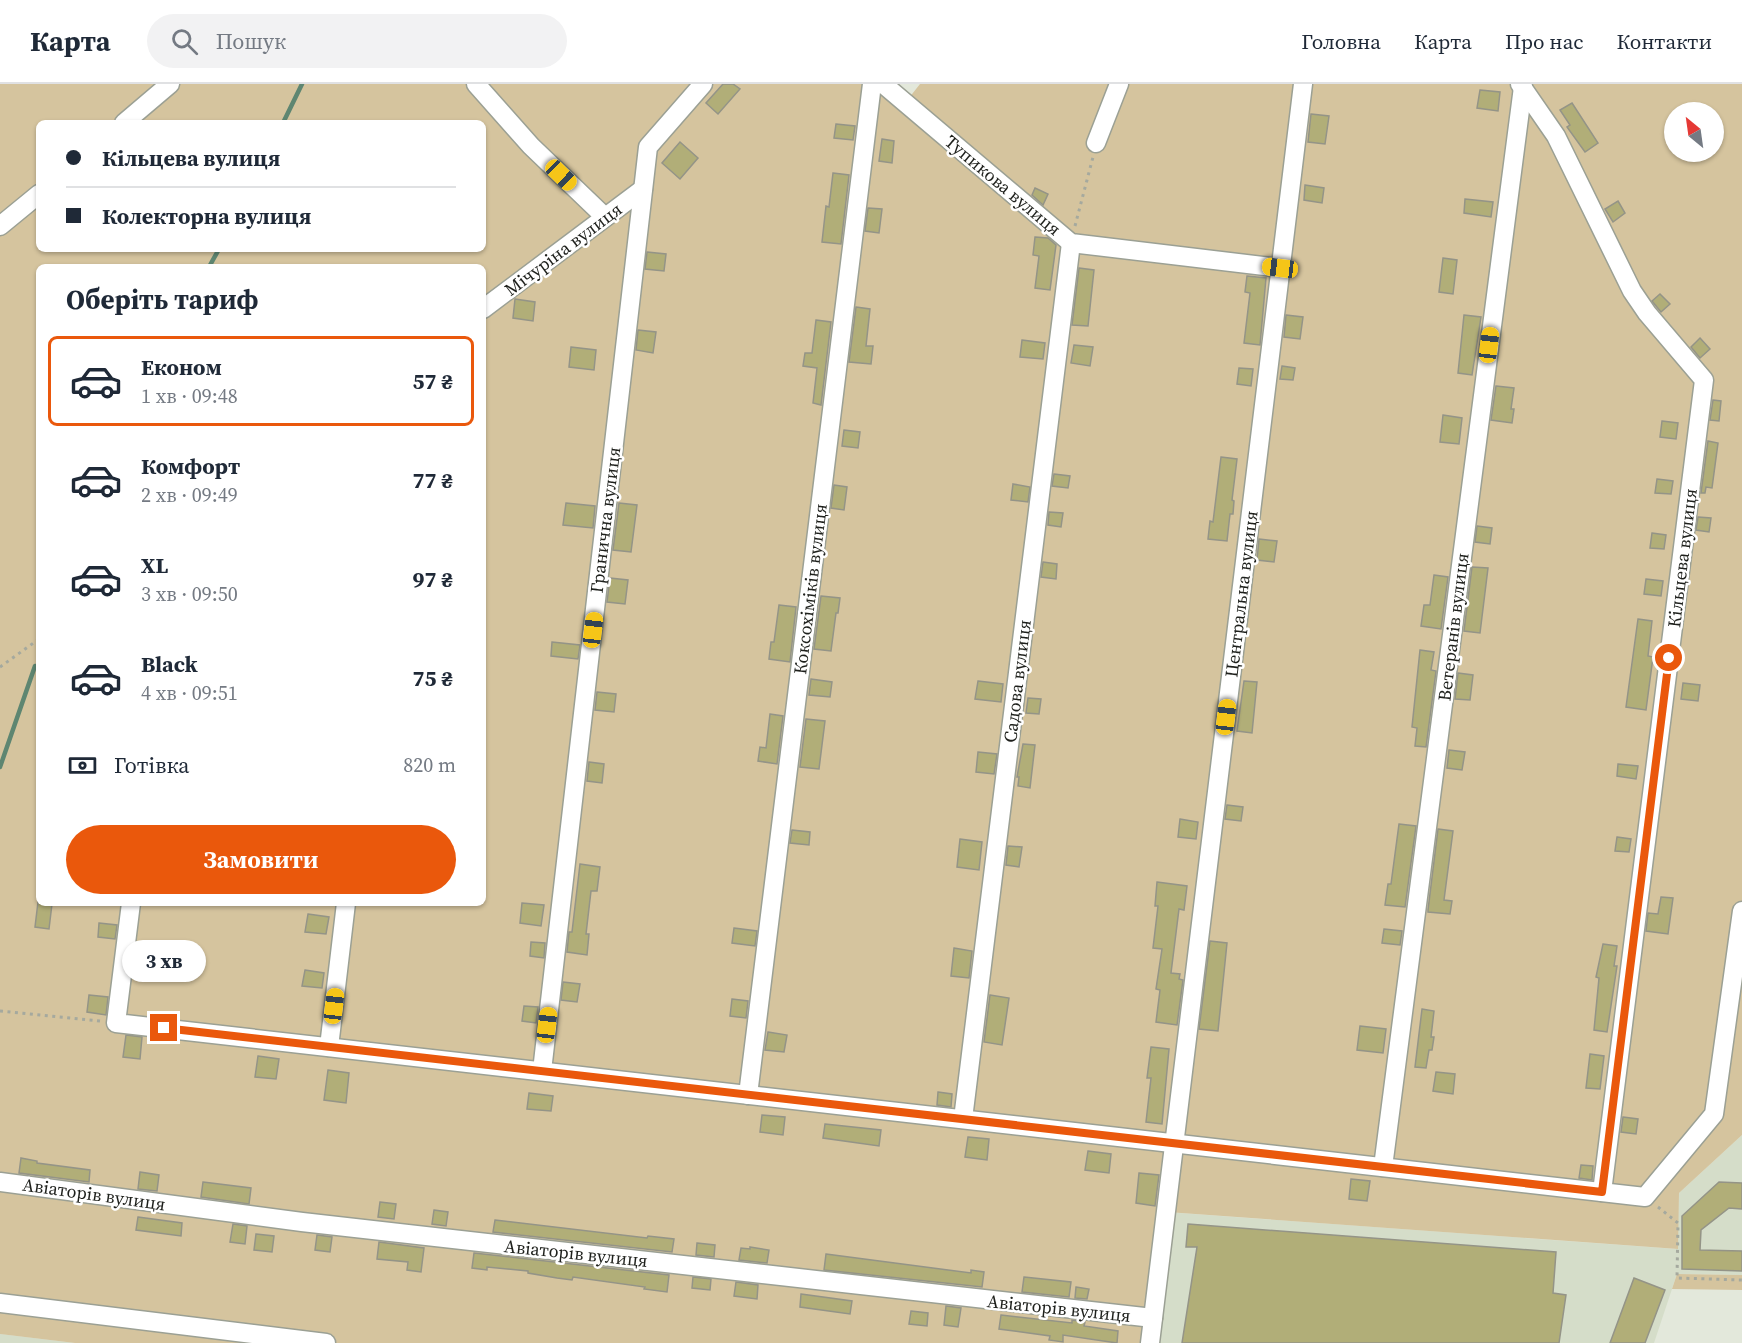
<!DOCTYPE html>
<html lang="uk">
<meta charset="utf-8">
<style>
:root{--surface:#fff;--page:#f2f2f3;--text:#1f2937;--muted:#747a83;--line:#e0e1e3;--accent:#ea580c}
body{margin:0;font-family:"Source Serif 4",serif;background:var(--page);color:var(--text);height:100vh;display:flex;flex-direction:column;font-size:22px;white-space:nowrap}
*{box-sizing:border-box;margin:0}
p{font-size:20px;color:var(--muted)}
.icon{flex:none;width:33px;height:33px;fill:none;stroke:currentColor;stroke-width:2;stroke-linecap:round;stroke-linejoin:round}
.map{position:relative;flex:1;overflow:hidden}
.sheet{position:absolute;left:36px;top:180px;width:450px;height:642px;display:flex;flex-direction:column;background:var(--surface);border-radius:9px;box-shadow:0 2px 4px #0004}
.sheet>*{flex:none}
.guide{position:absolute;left:36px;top:36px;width:450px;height:132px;border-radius:9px;box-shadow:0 2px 4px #0004;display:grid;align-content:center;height:132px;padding:0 30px;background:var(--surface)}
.needle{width:39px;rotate:331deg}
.tools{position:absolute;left:1664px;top:18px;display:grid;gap:12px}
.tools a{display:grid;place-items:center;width:60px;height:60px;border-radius:50%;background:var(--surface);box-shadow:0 2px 4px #0004;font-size:30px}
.end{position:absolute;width:27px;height:27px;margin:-14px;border:8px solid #ea580c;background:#fff;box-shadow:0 0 0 3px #fff}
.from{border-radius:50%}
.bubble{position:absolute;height:42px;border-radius:21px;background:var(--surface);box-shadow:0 2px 4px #0004;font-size:20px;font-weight:700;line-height:42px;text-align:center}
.car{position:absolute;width:18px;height:36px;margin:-18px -9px;border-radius:8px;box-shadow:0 0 4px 2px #0007;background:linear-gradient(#f5c518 24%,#345 0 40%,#f5c518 0 76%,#345 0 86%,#f5c518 0)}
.guide b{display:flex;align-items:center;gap:21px;height:57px;font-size:22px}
.guide b+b{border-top:2px solid var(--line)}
.guide i{width:15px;height:15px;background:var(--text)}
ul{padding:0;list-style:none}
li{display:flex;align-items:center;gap:18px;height:90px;margin:0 12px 9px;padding:0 18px;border:3px solid transparent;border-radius:9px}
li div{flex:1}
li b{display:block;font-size:22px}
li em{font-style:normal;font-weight:700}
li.active{border-color:var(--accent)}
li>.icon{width:54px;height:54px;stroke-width:1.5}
h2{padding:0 30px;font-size:27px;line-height:72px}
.pay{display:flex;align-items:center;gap:15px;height:66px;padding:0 30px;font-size:22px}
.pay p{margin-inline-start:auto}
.action{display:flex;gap:12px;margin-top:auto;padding:12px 30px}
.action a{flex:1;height:69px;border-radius:36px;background:var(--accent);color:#fff;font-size:24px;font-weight:700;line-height:69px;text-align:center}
header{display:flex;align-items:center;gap:36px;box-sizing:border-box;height:84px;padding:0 30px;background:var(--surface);border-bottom:2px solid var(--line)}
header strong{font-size:28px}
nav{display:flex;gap:33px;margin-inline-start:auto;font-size:21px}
.search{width:420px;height:54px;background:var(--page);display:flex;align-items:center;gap:15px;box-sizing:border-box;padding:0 21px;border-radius:33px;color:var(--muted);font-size:22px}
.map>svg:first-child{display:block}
.built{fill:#d5ddc9}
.green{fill:#d5c49e;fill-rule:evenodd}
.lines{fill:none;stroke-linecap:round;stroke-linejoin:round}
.stream{stroke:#5e8671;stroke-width:4.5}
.building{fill:#b1ae78;stroke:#949487;stroke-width:1.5}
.minor-casing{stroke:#9ba094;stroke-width:21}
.path{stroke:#a5a99e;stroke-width:3;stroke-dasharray:3 4.5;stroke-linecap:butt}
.minor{stroke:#fff;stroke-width:18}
.route{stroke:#ea580c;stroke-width:8}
.labels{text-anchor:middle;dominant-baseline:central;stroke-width:5;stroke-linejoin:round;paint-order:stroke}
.street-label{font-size:18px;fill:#1e201c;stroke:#fff}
</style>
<header>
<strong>Карта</strong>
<div class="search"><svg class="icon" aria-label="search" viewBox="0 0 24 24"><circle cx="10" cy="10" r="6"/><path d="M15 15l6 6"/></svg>Пошук</div>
<nav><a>Головна</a><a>Карта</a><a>Про нас</a><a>Контакти</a></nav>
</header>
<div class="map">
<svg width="1742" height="1259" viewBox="0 0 1742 1259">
<rect width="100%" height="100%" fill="#e3e8db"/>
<!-- built -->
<g class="built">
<path d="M1742,1051V1191L1677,1190L1654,1259H1150L1166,1128L1677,1165L1679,1109Z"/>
<path d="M0,1250L75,1259H0Z"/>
</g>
<!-- green -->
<g class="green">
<path d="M0,0H883L905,19L920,0H1742V1051L1679,1109L1678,1165L1167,1128L1150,1259H75L0,1250ZM1674,28H1713V68H1674ZM39,39H483V165H39ZM39,183H483V819H39Z"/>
<path d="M1677,1190L1742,1191V1206L1672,1205Z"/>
</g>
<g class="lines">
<!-- stream -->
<g class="stream">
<path d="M283,39L302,0"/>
<path d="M209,183L219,165"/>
<path d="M0,683L35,582"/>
</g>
</g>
<!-- building -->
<g class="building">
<path d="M723,0H733L740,5L718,30L706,19Z"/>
<path d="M1480,6L1500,8L1498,27L1477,24Z"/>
<path d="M1572,19L1598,59L1585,68L1567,43L1570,41L1560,26Z"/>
<path d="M1311,30L1329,32L1325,60L1308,58Z"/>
<path d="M836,40L855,42L853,56L834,54Z"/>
<path d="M882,55L894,57L892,79L879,77Z"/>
<path d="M680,58L698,74L680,95L662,79Z"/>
<path d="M833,89L849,91L841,160L822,158L826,122L829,123Z"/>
<path d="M1305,101L1324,104L1322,119L1304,116Z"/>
<path d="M1035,104L1048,110L1043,121L1032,111Z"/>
<path d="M1465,115L1493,118L1491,133L1464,129Z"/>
<path d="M1618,117L1625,129L1613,138L1605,125Z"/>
<path d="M868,124L882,125L879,149L865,147Z"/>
<path d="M1035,153L1048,154L1056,161L1050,206L1035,204L1039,172L1033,171Z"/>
<path d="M647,168L666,170L664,187L645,185Z"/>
<path d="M1443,174L1457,176L1453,210L1439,208Z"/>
<path d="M1079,184L1094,186L1088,242L1072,241Z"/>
<path d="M1247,192L1266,194L1260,261L1244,259L1250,209L1245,208Z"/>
<path d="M1660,210L1670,220L1661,228L1652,217Z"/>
<path d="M515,215L535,218L533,237L513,234Z"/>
<path d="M856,223L870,225L866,262H873L871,280L849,278Z"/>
<path d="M1286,231L1303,233L1300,255L1284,253Z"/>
<path d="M1464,231L1481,233L1472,291L1458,289Z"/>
<path d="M816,236L831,238L821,321L813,319L817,284L803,282L805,269H812Z"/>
<path d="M638,246L656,248L653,269L636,266Z"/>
<path d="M1700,254L1710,265L1700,274L1691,263Z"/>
<path d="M1022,256L1045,259L1043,275L1020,273Z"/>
<path d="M1074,261L1093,263L1090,282L1071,279Z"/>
<path d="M571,263L596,266L594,286L569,283Z"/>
<path d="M1282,282L1295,284L1293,296L1280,295Z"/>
<path d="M1239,284L1253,285L1251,302L1237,300Z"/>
<path d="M1496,302L1514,304L1511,325H1514L1512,339L1491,336Z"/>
<path d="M1713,316L1721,317L1719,337L1710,336Z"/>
<path d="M1443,331L1462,334L1459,360L1440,358Z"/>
<path d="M1662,337L1678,339L1676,355L1660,353Z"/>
<path d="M844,346L860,348L858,364L842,362Z"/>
<path d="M1708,357L1718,359L1712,404L1706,403L1705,409H1701Z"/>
<path d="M1221,373L1237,375L1232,416L1234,417L1233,430H1230L1227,457L1208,455L1210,437L1213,438Z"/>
<path d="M1054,390L1070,392L1068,404L1052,402Z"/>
<path d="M1657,395L1673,397L1671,410L1655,409Z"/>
<path d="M1013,400L1030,403L1028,418L1011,416Z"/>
<path d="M834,401L847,403L844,426L831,424Z"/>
<path d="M566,419L595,422L593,444L563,441Z"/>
<path d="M619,419L637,421L631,468L613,466Z"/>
<path d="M1049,428L1063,429L1061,443L1048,441Z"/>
<path d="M1698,433L1711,434L1709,448L1696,446Z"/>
<path d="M1477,442L1492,444L1490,460L1475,458Z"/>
<path d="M1652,449L1666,451L1664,465L1650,464Z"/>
<path d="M1259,455L1277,457L1274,478L1257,476Z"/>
<path d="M1043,478L1057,480L1056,495L1041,493Z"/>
<path d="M1472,483L1488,484L1480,549L1464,547Z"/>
<path d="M1434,491L1448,493L1441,545L1421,542L1424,521H1430Z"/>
<path d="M610,494L628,496L625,520L607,518Z"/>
<path d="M1646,495L1663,497L1661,512L1644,510Z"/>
<path d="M821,512L840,514L838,529H836L831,567L814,565Z"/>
<path d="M779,521L796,523L790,578L769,575L771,558H774Z"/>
<path d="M1638,535L1652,537L1648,572L1653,573L1646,626L1626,623Z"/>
<path d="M552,558L580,561L578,575L551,572Z"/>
<path d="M1420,566L1434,568L1431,586L1436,587L1426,663L1415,662L1417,644L1412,643Z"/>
<path d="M1458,589L1473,591L1470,616L1455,615Z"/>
<path d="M811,595L832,598L830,613L809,611Z"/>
<path d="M978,597L1003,600L1001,618L975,615Z"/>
<path d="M1244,597L1257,598L1252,649L1237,647Z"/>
<path d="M1683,599L1700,601L1698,617L1681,615Z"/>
<path d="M597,608L616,610L614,628L595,626Z"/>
<path d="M1028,614L1041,615L1039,630L1026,629Z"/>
<path d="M770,630L783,632L777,680L758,677L760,663L766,664Z"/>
<path d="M806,635L825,637L819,685L800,683Z"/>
<path d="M1023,660L1035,661L1030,704L1018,702L1019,693H1017Z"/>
<path d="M1449,666L1465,668L1462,686L1447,684Z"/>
<path d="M978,668L997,670L994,690L976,688Z"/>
<path d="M589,678L604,680L602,699L587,697Z"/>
<path d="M1618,680L1638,682L1636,695L1617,692Z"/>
<path d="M1227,721L1243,723L1241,737L1225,735Z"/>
<path d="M1180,735L1198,738L1196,755L1178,753Z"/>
<path d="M1399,740L1416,742L1405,823L1385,821L1388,800H1391Z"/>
<path d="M1438,745L1453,747L1444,816L1452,817L1450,830L1428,828V826Z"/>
<path d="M792,746L810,748L809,761L790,759Z"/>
<path d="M1617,753L1631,755L1629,768L1615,767Z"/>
<path d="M960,755L982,758L979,786L957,783Z"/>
<path d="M1008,762L1022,763L1019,783L1006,781Z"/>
<path d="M580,780L600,783L597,807H591L586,850H589L587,871L567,868L569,848H572Z"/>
<path d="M1157,798L1187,802L1184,826L1179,825L1171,889L1180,890L1179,895L1183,896L1177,941L1156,938L1160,906L1156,905L1162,865L1153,864L1158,822H1155Z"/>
<path d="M1661,813L1673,814L1668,850L1646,847L1648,829L1658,830Z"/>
<path d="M38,818L52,820L49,845L35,843Z"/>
<path d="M522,819L544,821L541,842L520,839Z"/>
<path d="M308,830L329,833L326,850L305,848Z"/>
<path d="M99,839L117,841L115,855L98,853Z"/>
<path d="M734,844L757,847L755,862L732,859Z"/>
<path d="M1384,845L1402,847L1400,861L1382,859Z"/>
<path d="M1210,857L1227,859L1218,947L1199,945Z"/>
<path d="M531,858L545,859L544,874L530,872Z"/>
<path d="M1603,860L1617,862L1614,882H1617L1607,948L1594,946L1599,894L1596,893Z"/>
<path d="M954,864L972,867L969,894L951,892Z"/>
<path d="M305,886L324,889L322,904L302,902Z"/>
<path d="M563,898L580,900L577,918L561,916Z"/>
<path d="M89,911L108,913L106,931L87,928Z"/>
<path d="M990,911L1009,914L1002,961L984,958Z"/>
<path d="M732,915L748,917L746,934L730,932Z"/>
<path d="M524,922L538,923L536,939L522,937Z"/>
<path d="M1422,925L1434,927L1431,953H1434L1432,966H1429L1426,984L1415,983Z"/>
<path d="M1360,942L1386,945L1383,969L1357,966Z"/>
<path d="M768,948L787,951L784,968L765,966Z"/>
<path d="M126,951L142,953L140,975L123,973Z"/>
<path d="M1151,963L1169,965L1162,1040L1146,1038L1151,994H1147Z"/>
<path d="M1590,970L1604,972L1600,1005L1586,1004Z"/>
<path d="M258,972L279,975L276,995L255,993Z"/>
<path d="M328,986L349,989L346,1019L324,1016Z"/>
<path d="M1436,988L1455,990L1453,1010L1433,1007Z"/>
<path d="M938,1008L952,1010L951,1023L937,1021Z"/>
<path d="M529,1009L553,1012L551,1027L527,1025Z"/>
<path d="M762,1031L785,1033L783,1051L760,1048Z"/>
<path d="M1623,1033L1638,1035L1636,1050L1621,1048Z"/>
<path d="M825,1040L881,1046L879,1062L823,1054Z"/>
<path d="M968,1053L989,1055L987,1076L965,1073Z"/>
<path d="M1088,1067L1111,1070L1109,1089L1085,1086Z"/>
<path d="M21,1074L37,1077V1079L90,1086L89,1098L19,1089Z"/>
<path d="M1581,1081L1593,1082L1592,1096L1579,1094Z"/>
<path d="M140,1088L159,1091L157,1107L138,1105Z"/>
<path d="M1139,1089L1159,1091L1155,1122L1136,1119Z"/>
<path d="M1351,1095L1370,1097L1367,1117L1349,1115Z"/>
<path d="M203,1098L251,1104L249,1120L201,1113Z"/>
<path d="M1719,1098L1742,1099V1125L1729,1124L1701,1146L1700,1166L1742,1167V1187L1682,1185V1132Z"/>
<path d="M380,1118L396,1120L394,1135L378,1133Z"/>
<path d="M434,1126L448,1128L446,1142L432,1140Z"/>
<path d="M138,1133L182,1139L181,1152L136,1146Z"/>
<path d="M495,1136L647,1154L648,1152L674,1155L672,1168L493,1148Z"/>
<path d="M233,1140L247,1142L245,1160L230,1158Z"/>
<path d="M1188,1140L1556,1168L1553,1209L1566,1211L1559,1259H1182L1197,1163H1186Z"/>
<path d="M256,1150L274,1152L272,1168L254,1166Z"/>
<path d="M317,1151L332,1153L330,1168L315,1166Z"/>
<path d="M379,1158L424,1164L421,1188L407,1186L408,1178L377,1175Z"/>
<path d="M697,1159L715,1161L714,1173L696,1171Z"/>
<path d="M750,1163L769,1166L767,1179L739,1176L741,1164L750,1165Z"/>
<path d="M474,1169L669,1191L667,1208L644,1205L645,1203L573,1193L572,1196L557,1194L528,1189V1187L487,1183V1186L472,1184Z"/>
<path d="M826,1170L971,1189V1186L984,1188L982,1203L824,1186Z"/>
<path d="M693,1193L711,1195L710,1206L692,1204Z"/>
<path d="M1024,1193L1071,1198L1069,1213L1022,1208Z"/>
<path d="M1634,1194L1665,1206L1645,1259H1610Z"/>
<path d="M736,1198L758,1201L757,1215L734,1212Z"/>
<path d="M1076,1203L1089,1205L1087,1215L1075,1214Z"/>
<path d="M801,1210L852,1217L850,1230L800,1223Z"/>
<path d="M946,1222L961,1224L958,1243L944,1241Z"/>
<path d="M911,1227L928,1229L927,1242L909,1240Z"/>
<path d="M1001,1231L1072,1239V1236L1085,1238L1084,1242L1118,1247L1117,1259L1063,1251V1258L1049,1256L1050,1252L999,1245Z"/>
</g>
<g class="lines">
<defs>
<g id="minor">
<path d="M476,0L531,62L605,133"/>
<path d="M883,0L1071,159L1280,184"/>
<path d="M1520,0L1556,52L1632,207L1647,229L1704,296L1602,1108"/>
<path d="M124,39L170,0"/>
<path d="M1096,59L1119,0"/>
<path d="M0,142L39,110"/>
<path d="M483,225L643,105"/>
<path d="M131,819L116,939L1645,1113L1714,1030L1742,827"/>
<path d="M329,963L346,819"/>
<path d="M542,987L648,63L703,0"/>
<path d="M748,1011L872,0"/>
<path d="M963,1035L1071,159"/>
<path d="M1383,1083L1523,3"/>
<path d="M0,1098L302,1138L1153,1234"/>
<path d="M0,1219L326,1259"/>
<path d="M1150,1259L1303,0"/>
</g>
</defs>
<!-- minor casing -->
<use href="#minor" class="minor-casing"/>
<!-- path -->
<g class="path">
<path d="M1075,142L1093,73"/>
<path d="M0,583L39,555"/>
<path d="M0,927L100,937"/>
<path d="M1658,1123L1678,1139L1677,1194L1742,1196"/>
</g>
<!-- minor -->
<use href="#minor" class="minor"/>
</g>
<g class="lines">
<!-- route -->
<path class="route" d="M164,944L1602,1108L1669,574"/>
</g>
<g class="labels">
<!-- street labels -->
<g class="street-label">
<text transform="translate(1003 101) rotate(40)">Тупикова вулиця</text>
<text transform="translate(563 165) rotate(-37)">Мічуріна вулиця</text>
<text transform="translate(605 436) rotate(-83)">Гранична вулиця</text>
<text transform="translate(1682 474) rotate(-83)">Кільцева вулиця</text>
<text transform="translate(810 505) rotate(-83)">Коксохіміків вулиця</text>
<text transform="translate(1241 510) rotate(-83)">Центральна вулиця</text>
<text transform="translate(1453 543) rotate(-83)">Ветеранів вулиця</text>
<text transform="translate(1017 597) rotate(-83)">Садова вулиця</text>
<text transform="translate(94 1110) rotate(8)">Авіаторів вулиця</text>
<text transform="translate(576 1169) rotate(6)">Авіаторів вулиця</text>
<text transform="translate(1059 1224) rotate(6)">Авіаторів вулиця</text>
</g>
</g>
</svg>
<div class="tools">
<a><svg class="needle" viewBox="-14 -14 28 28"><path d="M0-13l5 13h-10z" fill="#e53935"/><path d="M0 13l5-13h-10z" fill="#747a83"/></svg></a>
</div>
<i class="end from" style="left:1669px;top:574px"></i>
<i class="end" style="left:164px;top:944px"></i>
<div class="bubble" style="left:122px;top:856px;width:84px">3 хв</div>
<i class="car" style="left:561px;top:91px;rotate:134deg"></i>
<i class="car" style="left:1280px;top:184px;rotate:277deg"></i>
<i class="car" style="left:1489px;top:261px;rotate:7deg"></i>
<i class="car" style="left:593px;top:546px;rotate:7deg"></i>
<i class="car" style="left:1226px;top:633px;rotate:7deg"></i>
<i class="car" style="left:334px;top:922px;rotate:7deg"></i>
<i class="car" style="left:547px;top:941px;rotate:7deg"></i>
<div class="guide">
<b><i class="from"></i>Кільцева вулиця</b>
<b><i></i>Колекторна вулиця</b>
</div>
<section class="sheet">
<h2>Оберіть тариф</h2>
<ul>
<li class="active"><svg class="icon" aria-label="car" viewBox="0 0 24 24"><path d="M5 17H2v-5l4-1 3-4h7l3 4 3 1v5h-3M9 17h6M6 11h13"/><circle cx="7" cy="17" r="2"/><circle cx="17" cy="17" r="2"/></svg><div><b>Економ</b><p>1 хв · 09:48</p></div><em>57 ₴</em></li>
<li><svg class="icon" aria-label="car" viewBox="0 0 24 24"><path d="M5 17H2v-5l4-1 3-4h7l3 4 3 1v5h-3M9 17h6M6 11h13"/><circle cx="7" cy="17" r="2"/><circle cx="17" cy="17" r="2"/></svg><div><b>Комфорт</b><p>2 хв · 09:49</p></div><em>77 ₴</em></li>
<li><svg class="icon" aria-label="car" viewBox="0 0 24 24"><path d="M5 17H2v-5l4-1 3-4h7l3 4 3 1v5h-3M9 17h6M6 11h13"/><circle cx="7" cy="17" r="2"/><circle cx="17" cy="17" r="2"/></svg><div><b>XL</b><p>3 хв · 09:50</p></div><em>97 ₴</em></li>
<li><svg class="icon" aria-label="car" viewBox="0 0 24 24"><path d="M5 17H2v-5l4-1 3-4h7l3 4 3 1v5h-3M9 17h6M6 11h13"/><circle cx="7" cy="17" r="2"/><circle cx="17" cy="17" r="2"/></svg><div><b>Black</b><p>4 хв · 09:51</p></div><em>75 ₴</em></li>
</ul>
<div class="pay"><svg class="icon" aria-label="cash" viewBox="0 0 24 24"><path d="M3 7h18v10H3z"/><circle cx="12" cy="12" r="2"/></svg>Готівка<p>820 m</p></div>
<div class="action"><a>Замовити</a></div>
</section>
</div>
